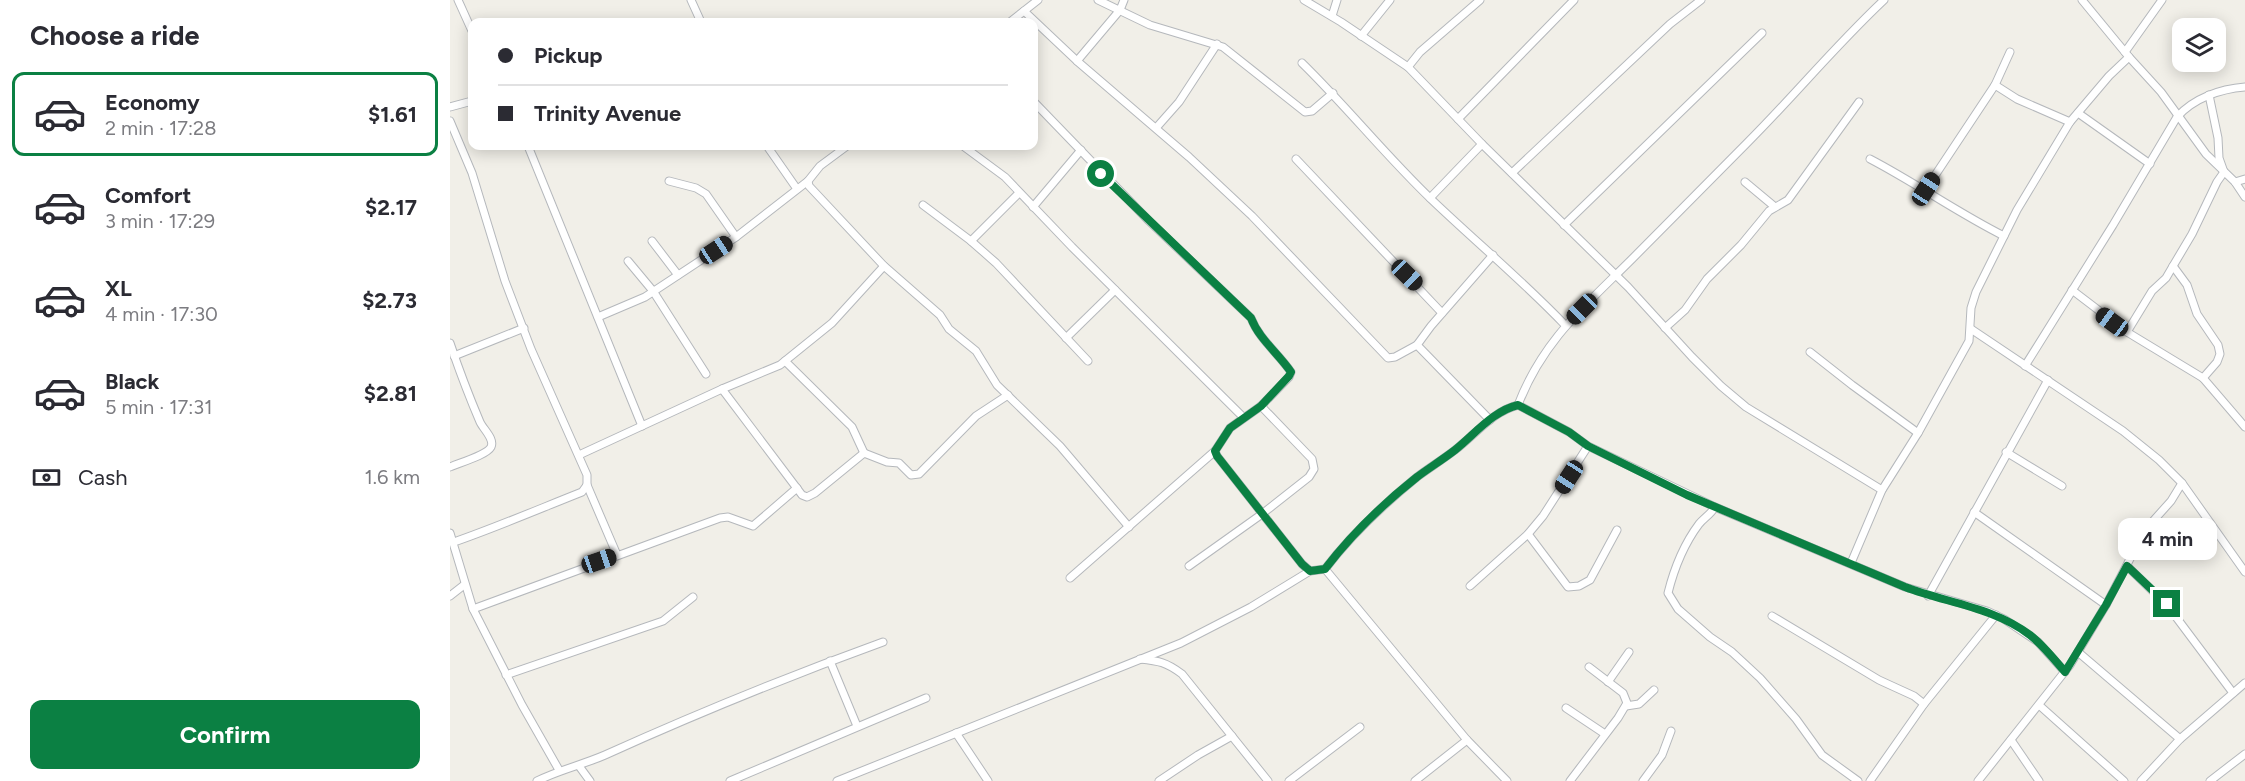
<!DOCTYPE html>
<meta charset="utf-8">
<style>
:root{--surface:#fff;--page:#f7f7f7;--text:#2b2b33;--muted:#7c7c81;--line:#e1e1e2;--accent:#0b8043}
body{margin:0;font-family:Figtree,sans-serif;background:var(--page);color:var(--text);height:100vh;display:flex;flex-direction:column;font-size:22px;white-space:nowrap}
*{box-sizing:border-box;margin:0}
p{font-size:20px;color:var(--muted)}
.icon{flex:none;width:33px;height:33px;fill:none;stroke:currentColor;stroke-width:2;stroke-linecap:round;stroke-linejoin:round}
.map{position:relative;flex:1;overflow:hidden}
.details{display:flex;flex-direction:column;background:var(--surface);width:450px}
.details>*{flex:none}
.hud{position:absolute;left:18px;top:18px;width:570px;height:132px;border-radius:12px;box-shadow:0 3px 15px #0003;display:grid;align-content:center;height:132px;padding:0 30px;background:var(--surface)}
.controls{position:absolute;left:1722px;top:18px;display:grid;gap:12px}
.controls a{display:grid;place-items:center;width:54px;height:54px;border-radius:12px;background:var(--surface);box-shadow:0 3px 15px #0003;font-size:30px}
.end{position:absolute;width:27px;height:27px;margin:-14px;border:8px solid #0b8043;background:#fff;box-shadow:0 0 0 3px #fff}
.from{border-radius:50%}
.bubble{position:absolute;height:42px;border-radius:12px;background:var(--surface);box-shadow:0 3px 15px #0003;font-size:20px;font-weight:700;line-height:42px;text-align:center}
.car{position:absolute;width:18px;height:36px;margin:-18px -9px;border-radius:8px;box-shadow:0 0 4px 2px #0007;background:linear-gradient(#222 24%,#8ab4d8 0 40%,#222 0 76%,#8ab4d8 0 86%,#222 0)}
.hud b{display:flex;align-items:center;gap:21px;height:57px;font-size:22px}
.hud b+b{border-top:2px solid var(--line)}
.hud i{width:15px;height:15px;background:var(--text)}
ul{padding:0;list-style:none}
li{display:flex;align-items:center;gap:18px;height:84px;margin:0 12px 9px;padding:0 18px;border:3px solid transparent;border-radius:12px}
li div{flex:1}
li b{display:block;font-size:22px}
li em{font-style:normal;font-weight:700}
li.on{border-color:var(--accent)}
li>.icon{width:54px;height:54px;stroke-width:1.5}
h2{padding:0 30px;font-size:27px;line-height:72px}
.pay{display:flex;align-items:center;gap:15px;height:66px;padding:0 30px;font-size:22px}
.pay p{margin-inline-start:auto}
.button{display:flex;gap:12px;margin-top:auto;padding:12px 30px}
.button a{flex:1;height:69px;border-radius:12px;background:var(--accent);color:#fff;font-size:24px;font-weight:700;line-height:69px;text-align:center}
main{display:flex;flex:1;min-height:0}
.map>svg:first-child{display:block}
.lines{fill:none;stroke-linecap:round;stroke-linejoin:round}
.street-casing{stroke:#b5b8bc;stroke-width:9}
.street{stroke:#fff;stroke-width:7}
.route{stroke:#0b8043;stroke-width:8}
</style>
<main>
<section class="details">
<h2>Choose a ride</h2>
<ul>
<li class="on"><svg class="icon" aria-label="car" viewBox="0 0 24 24"><path d="M5 17H2v-5l4-1 3-4h7l3 4 3 1v5h-3M9 17h6M6 11h13"/><circle cx="7" cy="17" r="2"/><circle cx="17" cy="17" r="2"/></svg><div><b>Economy</b><p>2 min · 17:28</p></div><em>$1.61</em></li>
<li><svg class="icon" aria-label="car" viewBox="0 0 24 24"><path d="M5 17H2v-5l4-1 3-4h7l3 4 3 1v5h-3M9 17h6M6 11h13"/><circle cx="7" cy="17" r="2"/><circle cx="17" cy="17" r="2"/></svg><div><b>Comfort</b><p>3 min · 17:29</p></div><em>$2.17</em></li>
<li><svg class="icon" aria-label="car" viewBox="0 0 24 24"><path d="M5 17H2v-5l4-1 3-4h7l3 4 3 1v5h-3M9 17h6M6 11h13"/><circle cx="7" cy="17" r="2"/><circle cx="17" cy="17" r="2"/></svg><div><b>XL</b><p>4 min · 17:30</p></div><em>$2.73</em></li>
<li><svg class="icon" aria-label="car" viewBox="0 0 24 24"><path d="M5 17H2v-5l4-1 3-4h7l3 4 3 1v5h-3M9 17h6M6 11h13"/><circle cx="7" cy="17" r="2"/><circle cx="17" cy="17" r="2"/></svg><div><b>Black</b><p>5 min · 17:31</p></div><em>$2.81</em></li>
</ul>
<div class="pay"><svg class="icon" aria-label="cash" viewBox="0 0 24 24"><path d="M3 7h18v10H3z"/><circle cx="12" cy="12" r="2"/></svg>Cash<p>1.6 km</p></div>
<div class="button"><a>Confirm</a></div>
</section>
<div class="map">
<svg width="1795" height="781" viewBox="0 0 1795 781">
<rect width="100%" height="100%" fill="#f1efe8"/>
<g class="lines">
<defs>
<g id="street">
<path d="M8,0L22,31"/>
<path d="M241,0L251,22"/>
<path d="M648,0L700,25L773,47L855,112L862,111L883,93"/>
<path d="M854,0L891,22L958,67L1032,144L1178,287L1242,357L1271,386L1296,407L1432,490"/>
<path d="M1632,0L1679,57"/>
<path d="M574,11L627,61L739,157L802,216L938,358L945,357L967,345L981,326L1043,255"/>
<path d="M882,16L887,0"/>
<path d="M560,22L588,0"/>
<path d="M911,36L940,0"/>
<path d="M1675,52L1712,0"/>
<path d="M627,61L670,10L674,0"/>
<path d="M852,63C897,107 936,156 982,200C1026,242 1073,281 1115,325"/>
<path d="M958,67L970,52L1030,0"/>
<path d="M1545,85L1567,99L1620,122"/>
<path d="M584,102L699,221L801,318C809,339 828,353 841,372L839,377L811,406"/>
<path d="M0,107L22,101"/>
<path d="M1628,113L1700,164"/>
<path d="M1008,119L1124,0"/>
<path d="M0,121L22,173L55,281L81,349L137,475V485L132,492C89,509 47,527 4,542"/>
<path d="M706,128L729,102L767,44"/>
<path d="M78,146L192,426"/>
<path d="M317,146L347,189"/>
<path d="M397,146L370,166L358,181L359,186L434,266L490,315L499,329L526,351L547,385L610,446L679,527"/>
<path d="M513,146L555,177L622,247L793,417"/>
<path d="M846,159L992,313"/>
<path d="M1420,159C1466,183 1508,213 1554,236"/>
<path d="M1062,173L1220,24L1251,0"/>
<path d="M219,181L246,188L256,194L286,237"/>
<path d="M1295,182L1325,207"/>
<path d="M1785,182L1795,179"/>
<path d="M1476,189L1545,85L1560,52"/>
<path d="M980,198L1032,144"/>
<path d="M473,205L521,241L546,263L638,361"/>
<path d="M583,207L631,150"/>
<path d="M1114,225L1312,33"/>
<path d="M202,241L228,275"/>
<path d="M521,241L569,193"/>
<path d="M178,261L203,291L256,374"/>
<path d="M1723,266L1737,285L1747,314L1768,345L1770,354L1767,362L1753,378"/>
<path d="M1622,290L1677,332L1753,378L1795,427"/>
<path d="M148,317L195,297L286,237L358,181"/>
<path d="M1215,328L1235,310L1257,279L1291,245L1319,211L1338,200L1409,102"/>
<path d="M1521,329L1673,431L1709,460L1732,483L1795,572"/>
<path d="M1677,332L1702,291L1716,278L1723,266L1742,234L1767,182L1774,172L1769,158L1768,138L1759,95"/>
<path d="M616,338L665,290"/>
<path d="M0,343C9,370 19,396 30,422C33,429 45,439 41,447C37,455 9,463 0,467"/>
<path d="M967,345L1040,420"/>
<path d="M1360,352L1402,385L1468,433"/>
<path d="M4,356L74,328"/>
<path d="M335,361L402,427L414,453"/>
<path d="M1575,366L1663,225L1727,117C1744,98 1770,89 1795,87"/>
<path d="M272,389L352,495L357,497L365,493L414,453L437,462L449,463L461,475L469,474L526,416L558,395"/>
<path d="M1068,405C1093,340 1135,306 1182,259C1221,220 1259,181 1298,142C1344,96 1386,45 1434,0"/>
<path d="M1138,446L1265,507L1455,587L1537,611L1554,619L1588,642L1615,672"/>
<path d="M765,451L767,456L852,564L860,571L875,569L1017,740"/>
<path d="M1556,452L1612,486"/>
<path d="M129,455L272,389L330,365L382,323L434,266"/>
<path d="M137,485L167,555"/>
<path d="M1265,507C1261,514 1254,518 1249,524C1234,544 1224,569 1218,593L1228,609L1260,637L1282,652L1310,678L1346,719L1372,755L1408,781"/>
<path d="M1524,512L1656,605"/>
<path d="M0,533L23,609L72,705L109,770"/>
<path d="M1078,534L1118,587L1129,586L1140,580L1167,530"/>
<path d="M1401,563L1432,490L1468,433L1519,341L1521,308L1526,292L1567,210L1620,122L1659,76L1679,57L1711,92L1756,154L1785,182L1795,197"/>
<path d="M1677,566L1717,605L1783,693"/>
<path d="M875,569C901,535 934,504 967,477C979,468 992,460 1005,450C1025,435 1043,411 1068,405L1119,432L1138,446L1093,516L1078,534L1020,586"/>
<path d="M620,578L765,451L780,428L811,406L862,459L864,469L859,477L812,514L739,566"/>
<path d="M0,596L14,585"/>
<path d="M1478,596L1598,380"/>
<path d="M23,609L270,518L278,517L303,526L347,488"/>
<path d="M1322,616L1429,680L1464,696L1474,704"/>
<path d="M1628,652L1730,739"/>
<path d="M690,659C709,661 716,662 732,674L818,781"/>
<path d="M380,661L407,726"/>
<path d="M56,675L213,621L243,597"/>
<path d="M1158,682L1179,652"/>
<path d="M1589,705L1674,781"/>
<path d="M1176,706L1189,704L1204,690"/>
<path d="M1116,708L1155,734"/>
<path d="M506,733L538,781"/>
<path d="M1561,740L1589,781"/>
<path d="M129,766L140,781"/>
<path d="M87,781C109,770 132,765 155,755C246,714 339,676 433,642"/>
<path d="M280,781L476,698"/>
<path d="M387,781L731,643L801,607L860,571"/>
<path d="M709,781L748,755L782,736"/>
<path d="M839,781L910,727"/>
<path d="M965,781L1017,740L1057,781"/>
<path d="M1120,781L1168,718L1177,703L1173,693L1139,667"/>
<path d="M1193,781L1212,755L1221,731"/>
<path d="M1420,781L1474,704L1546,615"/>
<path d="M1528,781L1620,665L1656,605L1695,530L1721,501L1732,483"/>
<path d="M1691,781L1730,739L1795,683"/>
<path d="M1760,781L1795,754"/>
</g>
</defs>
<!-- street casing -->
<use href="#street" class="street-casing"/>
<!-- street -->
<use href="#street" class="street"/>
</g>
<g class="lines">
<!-- route -->
<path class="route" d="M651,174L801,318C809,339 828,353 841,372L839,376L811,406L780,428L765,451L767,456L852,564L860,571L875,569C901,535 933,504 967,477C979,468 992,460 1005,450C1025,434 1043,411 1068,405L1119,432L1138,446L1237,495L1455,587C1497,603 1543,607 1580,635C1593,645 1604,659 1615,672L1656,605L1677,566L1717,604"/>
</g>
</svg>
<div class="controls">
<a><svg class="icon" aria-label="layers" viewBox="0 0 24 24"><path d="M12 4l9 5-9 5-9-5zM3 14l9 5 9-5"/></svg></a>
</div>
<i class="end from" style="left:651px;top:174px"></i>
<i class="end" style="left:1717px;top:604px"></i>
<div class="bubble" style="left:1668px;top:518px;width:99px">4 min</div>
<i class="car" style="left:1476px;top:189px;rotate:33deg"></i>
<i class="car" style="left:266px;top:250px;rotate:57deg"></i>
<i class="car" style="left:957px;top:275px;rotate:134deg"></i>
<i class="car" style="left:1132px;top:309px;rotate:225deg"></i>
<i class="car" style="left:1662px;top:322px;rotate:306deg"></i>
<i class="car" style="left:1119px;top:477px;rotate:213deg"></i>
<i class="car" style="left:149px;top:561px;rotate:71deg"></i>
<div class="hud">
<b><i class="from"></i>Pickup</b>
<b><i></i>Trinity Avenue</b>
</div>
</div>
</main>
